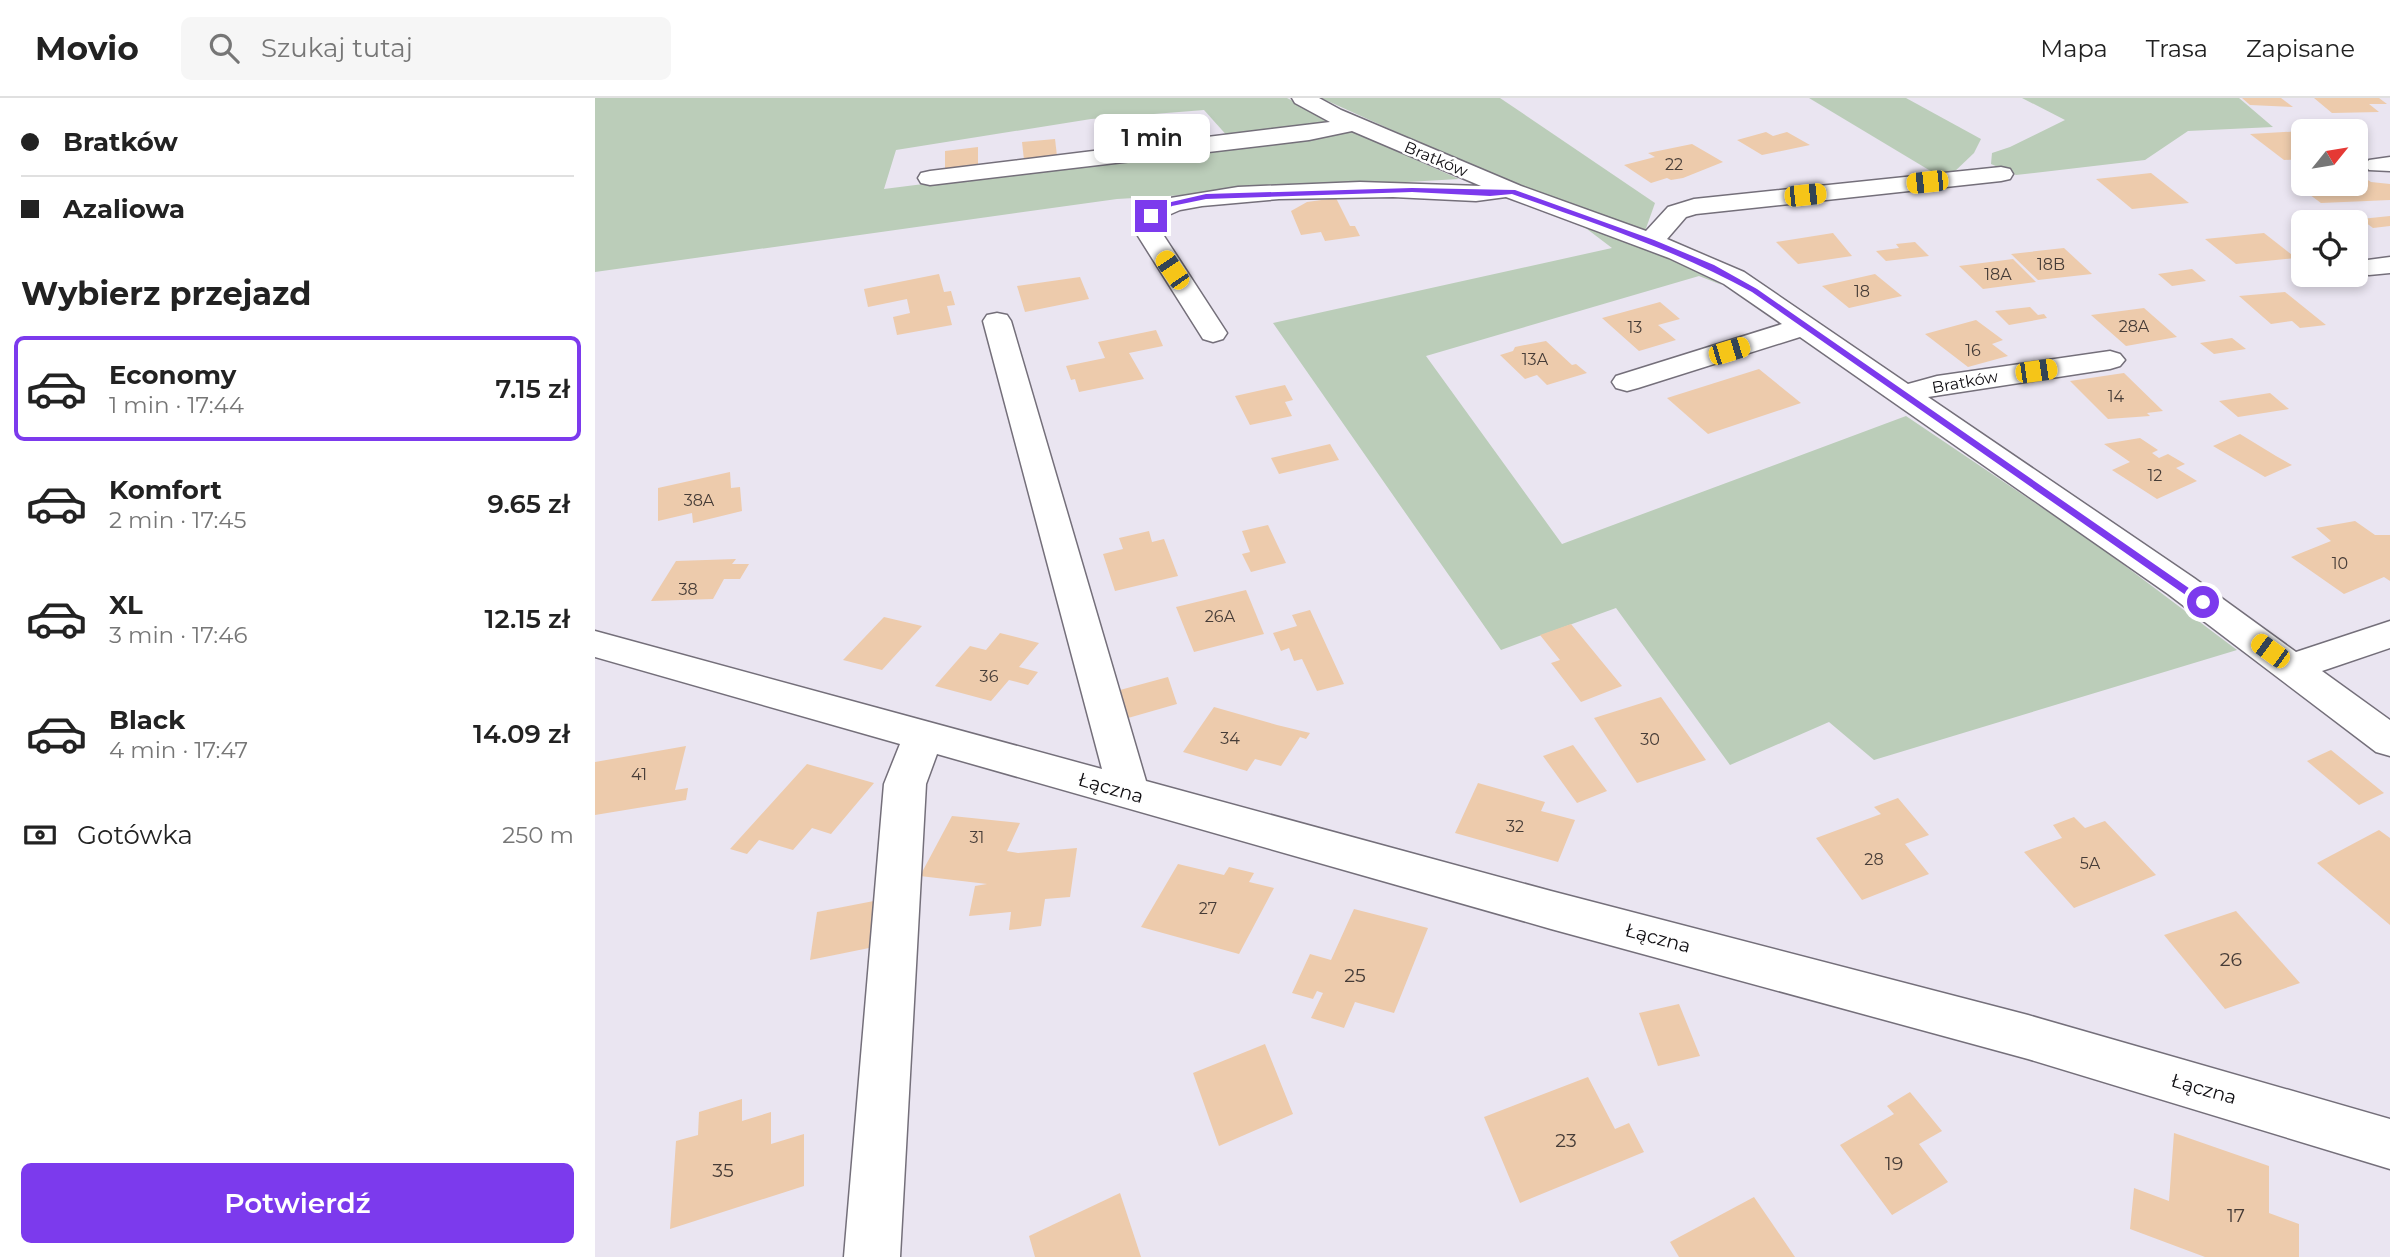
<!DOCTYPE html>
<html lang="pl">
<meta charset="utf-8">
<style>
:root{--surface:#fff;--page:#f6f6f6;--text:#222;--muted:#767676;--line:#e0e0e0;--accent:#7c3aed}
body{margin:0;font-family:Montserrat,sans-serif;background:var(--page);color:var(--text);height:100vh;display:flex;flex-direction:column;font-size:26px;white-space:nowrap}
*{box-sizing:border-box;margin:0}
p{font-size:23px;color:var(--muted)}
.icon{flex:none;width:38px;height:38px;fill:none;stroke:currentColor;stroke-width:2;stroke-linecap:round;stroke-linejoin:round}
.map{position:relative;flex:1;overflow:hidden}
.drawer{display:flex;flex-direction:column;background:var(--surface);width:595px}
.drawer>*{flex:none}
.hud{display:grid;align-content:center;height:154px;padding:0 21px;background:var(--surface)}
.needle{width:46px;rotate:60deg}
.buttons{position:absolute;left:1696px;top:21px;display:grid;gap:14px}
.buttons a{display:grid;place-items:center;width:77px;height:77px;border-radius:10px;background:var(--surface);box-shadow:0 4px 10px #0003;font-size:35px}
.end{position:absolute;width:32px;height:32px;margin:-16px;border:9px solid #7c3aed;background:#fff;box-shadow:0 0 0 4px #fff}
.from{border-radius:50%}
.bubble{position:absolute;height:49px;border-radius:10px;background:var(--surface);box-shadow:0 4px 10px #0003;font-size:23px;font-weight:600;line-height:49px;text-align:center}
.car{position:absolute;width:21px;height:42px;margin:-21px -10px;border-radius:9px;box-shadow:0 0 5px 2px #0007;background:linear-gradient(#f5c518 24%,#345 0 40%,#f5c518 0 76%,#345 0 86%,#f5c518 0)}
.hud b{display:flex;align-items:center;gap:24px;height:66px;font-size:26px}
.hud b+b{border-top:2px solid var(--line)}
.hud i{width:18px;height:18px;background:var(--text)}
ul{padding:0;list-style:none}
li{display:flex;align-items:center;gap:21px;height:105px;margin:0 14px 10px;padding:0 7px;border:4px solid transparent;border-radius:10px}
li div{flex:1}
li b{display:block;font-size:26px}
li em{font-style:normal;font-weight:600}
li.on{border-color:var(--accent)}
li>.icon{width:63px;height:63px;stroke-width:1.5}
h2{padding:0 21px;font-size:32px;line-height:84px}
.pay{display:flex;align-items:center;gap:18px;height:77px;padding:0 21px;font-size:26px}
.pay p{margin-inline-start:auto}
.primary-button{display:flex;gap:14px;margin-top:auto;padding:14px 21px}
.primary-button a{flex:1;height:80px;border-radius:10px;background:var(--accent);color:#fff;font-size:28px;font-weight:600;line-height:80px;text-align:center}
header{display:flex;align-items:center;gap:42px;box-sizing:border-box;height:98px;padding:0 35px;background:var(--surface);border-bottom:2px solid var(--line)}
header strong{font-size:33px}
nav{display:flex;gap:38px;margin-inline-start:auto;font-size:24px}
.search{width:490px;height:63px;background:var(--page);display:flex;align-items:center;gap:18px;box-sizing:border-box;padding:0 24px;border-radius:10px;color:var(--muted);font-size:26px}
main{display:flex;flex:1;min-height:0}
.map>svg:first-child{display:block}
.green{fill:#bbcdb9}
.building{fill:#edcbac}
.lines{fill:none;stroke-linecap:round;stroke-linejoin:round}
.minor-casing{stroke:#746f7a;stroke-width:3}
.minor{fill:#fff;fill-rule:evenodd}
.route{fill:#7c3aed}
.labels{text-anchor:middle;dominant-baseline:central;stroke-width:5;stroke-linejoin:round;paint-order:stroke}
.far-street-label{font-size:16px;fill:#0e0c10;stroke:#fff}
.number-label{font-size:16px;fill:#463c37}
.street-label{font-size:19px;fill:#0e0c10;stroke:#fff}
.near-number-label{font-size:19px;fill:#463c37}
</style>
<header>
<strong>Movio</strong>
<div class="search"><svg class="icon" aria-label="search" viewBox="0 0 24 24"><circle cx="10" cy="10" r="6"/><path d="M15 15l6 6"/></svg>Szukaj tutaj</div>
<nav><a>Mapa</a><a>Trasa</a><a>Zapisane</a></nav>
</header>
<main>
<section class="drawer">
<div class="hud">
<b><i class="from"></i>Bratków</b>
<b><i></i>Azaliowa</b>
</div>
<h2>Wybierz przejazd</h2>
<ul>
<li class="on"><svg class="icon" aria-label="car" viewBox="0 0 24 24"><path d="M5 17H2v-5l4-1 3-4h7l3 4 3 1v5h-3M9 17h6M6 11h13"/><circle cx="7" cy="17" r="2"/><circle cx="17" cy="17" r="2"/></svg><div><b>Economy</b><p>1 min · 17:44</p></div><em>7.15 zł</em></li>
<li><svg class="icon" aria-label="car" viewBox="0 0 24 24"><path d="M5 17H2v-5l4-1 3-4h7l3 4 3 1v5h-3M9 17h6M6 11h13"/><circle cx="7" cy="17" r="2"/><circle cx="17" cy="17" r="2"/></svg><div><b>Komfort</b><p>2 min · 17:45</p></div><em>9.65 zł</em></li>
<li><svg class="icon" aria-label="car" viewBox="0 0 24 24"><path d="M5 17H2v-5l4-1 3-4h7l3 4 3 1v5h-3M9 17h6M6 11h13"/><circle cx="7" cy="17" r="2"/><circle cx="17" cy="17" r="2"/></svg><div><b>XL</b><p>3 min · 17:46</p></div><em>12.15 zł</em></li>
<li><svg class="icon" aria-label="car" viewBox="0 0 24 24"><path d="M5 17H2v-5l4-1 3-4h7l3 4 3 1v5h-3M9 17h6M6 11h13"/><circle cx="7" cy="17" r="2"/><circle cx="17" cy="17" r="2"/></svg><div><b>Black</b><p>4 min · 17:47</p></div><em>14.09 zł</em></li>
</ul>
<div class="pay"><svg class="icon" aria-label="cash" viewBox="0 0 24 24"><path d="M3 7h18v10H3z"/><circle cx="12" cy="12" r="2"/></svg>Gotówka<p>250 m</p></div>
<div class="primary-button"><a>Potwierdź</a></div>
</section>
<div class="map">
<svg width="1795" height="1159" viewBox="0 0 1795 1159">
<rect width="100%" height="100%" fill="#eae5f1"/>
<!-- green -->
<g class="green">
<path d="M0,0H692L744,26L635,41L609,12L496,21L301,52L289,91L754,32L864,81L522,101L0,174Z"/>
<path d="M726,0H905L1060,105L1049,136L912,84Z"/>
<path d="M1214,0H1311L1386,41L1379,55L1357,76L1339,75Z"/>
<path d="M1427,0H1644L1678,29L1593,33L1550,62L1421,77L1396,66L1397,55L1415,49L1470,22Z"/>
<path d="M988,128L1090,164L1127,187L1104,178L831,258L967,446L1311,318L1501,446L1642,552L1279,662L1234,624L1135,667L1021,510L906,552L678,225L1017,150Z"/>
</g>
<!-- building -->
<g class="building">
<path d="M1647,0H1686L1698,9L1655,7Z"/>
<path d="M1719,0H1784L1792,6H1774L1784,14L1737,15Z"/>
<path d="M591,28L596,44L564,48L560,31Z"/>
<path d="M534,31L538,48L506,52L502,35Z"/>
<path d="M1708,33V61L1689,62L1655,36Z"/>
<path d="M1171,34L1178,38L1192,34L1215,47L1167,57L1142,42Z"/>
<path d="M460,41L462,58L429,62L427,44Z"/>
<path d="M1097,46L1128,64L1088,80L1076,82L1072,80L1056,85L1029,67L1060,59L1053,55Z"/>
<path d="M383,49V67L350,71V53Z"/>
<path d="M1760,74L1776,84L1795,86V102L1726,105L1703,88L1760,86Z"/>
<path d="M1556,75L1594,105L1537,111L1501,81Z"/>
<path d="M741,100L755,128H760L765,138L730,143L726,134L706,137L696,113L712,104Z"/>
<path d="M1795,118V128L1778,130L1766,121Z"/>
<path d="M1238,135L1257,158L1203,166L1181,144Z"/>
<path d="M1669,135L1701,160L1641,166L1610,141Z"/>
<path d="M1320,144L1334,158L1291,163L1281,153L1304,150L1301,146Z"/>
<path d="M1469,150L1497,176L1443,182L1416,156Z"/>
<path d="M1418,161L1441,184L1388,191L1364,168Z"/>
<path d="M1597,171L1611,183L1577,188L1563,176Z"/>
<path d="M344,176L349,194L356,193L360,207L352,208L357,227L302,237L298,219L315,215L312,201L273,209L269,191Z"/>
<path d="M1280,176L1307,198L1254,210L1227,188Z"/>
<path d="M485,179L494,201L430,214L422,188Z"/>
<path d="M1690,194L1731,227L1705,230L1697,223L1676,226L1644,198Z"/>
<path d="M1065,204L1085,221L1063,227L1081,242L1044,253L1007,220Z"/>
<path d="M1435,209L1443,217L1449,216L1452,220L1414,227L1400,213Z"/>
<path d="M1549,210L1582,239L1531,248L1496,217Z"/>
<path d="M1381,222L1408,242L1397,246L1413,258L1373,269L1330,236Z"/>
<path d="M561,232L568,248L534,255L549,281L484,294L480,281L476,282L471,268L510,260L503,244Z"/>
<path d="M1637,240L1651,251L1619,256L1605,245Z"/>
<path d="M951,243L977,267L981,266L992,275L952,287L942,277L930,281L905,257L918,253L920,249Z"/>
<path d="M1164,271L1206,305L1113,336L1072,300Z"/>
<path d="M1529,275L1568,313L1552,315L1555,318L1513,321L1475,283Z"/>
<path d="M690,287L698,302L690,304L697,318L655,327L640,298Z"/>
<path d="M1675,295L1694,311L1643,319L1624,303Z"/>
<path d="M1645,336L1681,358L1697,367L1670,379L1618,348Z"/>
<path d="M1545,340L1563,352L1557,355L1564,360L1573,356L1590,366L1581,370L1602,383L1562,401L1517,372L1535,364L1509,346Z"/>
<path d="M735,346L744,362L684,376L676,360Z"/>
<path d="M135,374L136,390L145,389L147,413L98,425L97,415L63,423V390Z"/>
<path d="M1760,423L1780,437H1795V483L1789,479L1749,496L1696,459L1736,443L1721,430Z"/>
<path d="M673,427L691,465L656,474L647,456L655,454L647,433Z"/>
<path d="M554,433L557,444L569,441L583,478L520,493L508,456L528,451L524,440Z"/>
<path d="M141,461L137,466H154L145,481H129L118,501L56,503L81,463Z"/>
<path d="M651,492L669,536L599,554L581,509Z"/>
<path d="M715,512L749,586L722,593L707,561L699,563L694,550L686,553L678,535L702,528L697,517Z"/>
<path d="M289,519L327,528L287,572L248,562Z"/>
<path d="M976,526L1027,588L986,604L956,565L965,562L945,537Z"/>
<path d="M405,535L444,545L424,569L443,574L433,587L414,582L396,603L340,588L375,548L391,552Z"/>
<path d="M573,579L582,606L533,620L525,592Z"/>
<path d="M1066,599L1111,662L1042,685L999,620Z"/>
<path d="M619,609L682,627L715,635L711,641L705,639L686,668L660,661L652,673L588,654Z"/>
<path d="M978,647L1012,693L982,705L948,658Z"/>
<path d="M91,648L80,692L93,690L91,702L0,717V664Z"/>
<path d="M1736,652L1789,695L1764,707L1712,663Z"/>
<path d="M212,666L279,685L236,736L217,730L198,752L164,742L152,756L135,751Z"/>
<path d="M883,685L950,704L946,713L980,722L963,764L860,735Z"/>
<path d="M1303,700L1334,737L1310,746L1334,776L1267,802L1221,740L1286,716L1279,709Z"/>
<path d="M357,718L425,725L412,753L423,755L482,750L475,799L450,801L446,828L414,832L416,814L374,818L380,788L392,786L325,778Z"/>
<path d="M1479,719L1490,730L1510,723L1561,777L1479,810L1429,754L1467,740L1458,727Z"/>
<path d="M1784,732L1795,740V827L1722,765Z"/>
<path d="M583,766L629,777L634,769L659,775L654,784L679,790L644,856L546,829Z"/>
<path d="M284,802L279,849L215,862L222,814Z"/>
<path d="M759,811L833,830L799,915L760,904L749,930L716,920L728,895L722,893L718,901L697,895L715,856L736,862Z"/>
<path d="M1641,813L1705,885L1630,911L1569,837Z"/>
<path d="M1084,906L1105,958L1063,968L1044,915Z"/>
<path d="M670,946L698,1016L624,1048L598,975Z"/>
<path d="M993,979L1020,1031L1034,1025L1049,1054L925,1105L889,1019Z"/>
<path d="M1315,994L1347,1033L1324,1046L1353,1084L1297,1117L1245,1047L1299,1016L1292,1008Z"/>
<path d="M147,1001V1023L176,1014V1046L209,1036V1088L75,1131L81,1043L103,1037L104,1014Z"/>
<path d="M1579,1035L1674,1068V1115L1704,1126V1159H1610L1535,1131L1539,1090L1574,1103Z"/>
<path d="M525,1095L546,1159H440L434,1138Z"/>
<path d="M1159,1099L1200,1159H1084L1075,1144Z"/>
</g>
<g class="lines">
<defs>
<g id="minor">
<path d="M697,0H724L746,12L926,88L1051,133L1073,109L1099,101L1406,69L1415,71L1418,76L1415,81L1406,83L1101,116L1091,119L1072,141L1149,174L1313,286L1342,278L1515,253L1525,256L1530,262L1525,268L1515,271L1333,299L1599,480L1701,554L1795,523V550L1727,573L1795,622V658L1781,654L1573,496L1205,239L1043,290L1032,293L1021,290L1017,284L1021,278L1187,226L1129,186L1074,160L911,99L881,103L798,99L684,101L607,108L585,112L569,119L566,128L569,138L632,235L628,241L618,244L608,241L543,138L541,122L551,109L569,101L643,89L765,84L886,88L757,33L714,42L335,87L326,85L323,80L326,75L335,73L735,24L700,5Z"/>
<path d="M1795,59V73L1774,72L1770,67L1774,62Z"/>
<path d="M1795,159V175L1774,177L1765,175L1761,169L1765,163Z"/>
<path d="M402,215L412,217L416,223L551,683L956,793L1433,917L1795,1021V1071L1433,961L956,831L342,656L331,686L305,1159H249L289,686L305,646L0,559V533L507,671L388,223L392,217Z"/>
</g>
</defs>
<!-- minor casing -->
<use href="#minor" class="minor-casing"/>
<!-- minor -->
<use href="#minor" class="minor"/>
</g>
<!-- route -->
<path class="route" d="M817,90L920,92L1059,142L1119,167L1162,191L1614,504L1605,507L1157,194C1081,152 998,125 917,96L895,98L817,94L611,101L577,108L559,120L552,118L572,105L611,96Z"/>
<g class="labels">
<!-- far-street labels -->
<g class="far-street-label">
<text transform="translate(841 61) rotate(23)">Bratków</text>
<text transform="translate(1370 284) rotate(-10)">Bratków</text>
</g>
<!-- number labels -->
<g class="number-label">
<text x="1079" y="66">22</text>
<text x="1456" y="166">18B</text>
<text x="1403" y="176">18A</text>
<text x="1267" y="193">18</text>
<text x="1539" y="228">28A</text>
<text x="1040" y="229">13</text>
<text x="1378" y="252">16</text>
<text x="940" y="261">13A</text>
<text x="1521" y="298">14</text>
<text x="1560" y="377">12</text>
<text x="104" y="402">38A</text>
<text x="1745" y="465">10</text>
<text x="93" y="491">38</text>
<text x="625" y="518">26A</text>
<text x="394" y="578">36</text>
<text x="635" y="640">34</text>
<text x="1055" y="641">30</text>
<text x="44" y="676">41</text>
<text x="920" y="728">32</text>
<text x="382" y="739">31</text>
<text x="1279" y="761">28</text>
<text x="1495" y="765">5A</text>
<text x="613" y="810">27</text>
</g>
<!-- street labels -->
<g class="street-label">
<text transform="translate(516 690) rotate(16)">Łączna</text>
<text transform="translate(1063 840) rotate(15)">Łączna</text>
<text transform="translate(1609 991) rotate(16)">Łączna</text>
</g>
<!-- near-number labels -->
<g class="near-number-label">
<text x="1636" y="861">26</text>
<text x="760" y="877">25</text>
<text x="971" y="1042">23</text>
<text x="1299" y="1065">19</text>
<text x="128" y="1072">35</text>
<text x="1641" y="1117">17</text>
</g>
</g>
</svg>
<div class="buttons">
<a><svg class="needle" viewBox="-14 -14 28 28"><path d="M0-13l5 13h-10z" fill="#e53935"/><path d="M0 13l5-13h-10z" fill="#767676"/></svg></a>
<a><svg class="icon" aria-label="locate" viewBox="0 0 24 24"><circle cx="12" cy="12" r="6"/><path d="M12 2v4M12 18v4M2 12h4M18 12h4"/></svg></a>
</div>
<i class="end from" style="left:1608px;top:504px"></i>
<i class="end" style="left:556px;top:118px"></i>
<div class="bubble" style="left:499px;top:16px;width:116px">1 min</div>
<i class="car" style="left:1332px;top:84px;rotate:264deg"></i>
<i class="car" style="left:1210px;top:97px;rotate:84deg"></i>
<i class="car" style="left:577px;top:172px;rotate:326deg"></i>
<i class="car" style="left:1134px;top:253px;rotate:73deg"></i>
<i class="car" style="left:1441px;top:273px;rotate:82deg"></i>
<i class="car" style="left:1675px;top:553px;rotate:306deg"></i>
</div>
</main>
